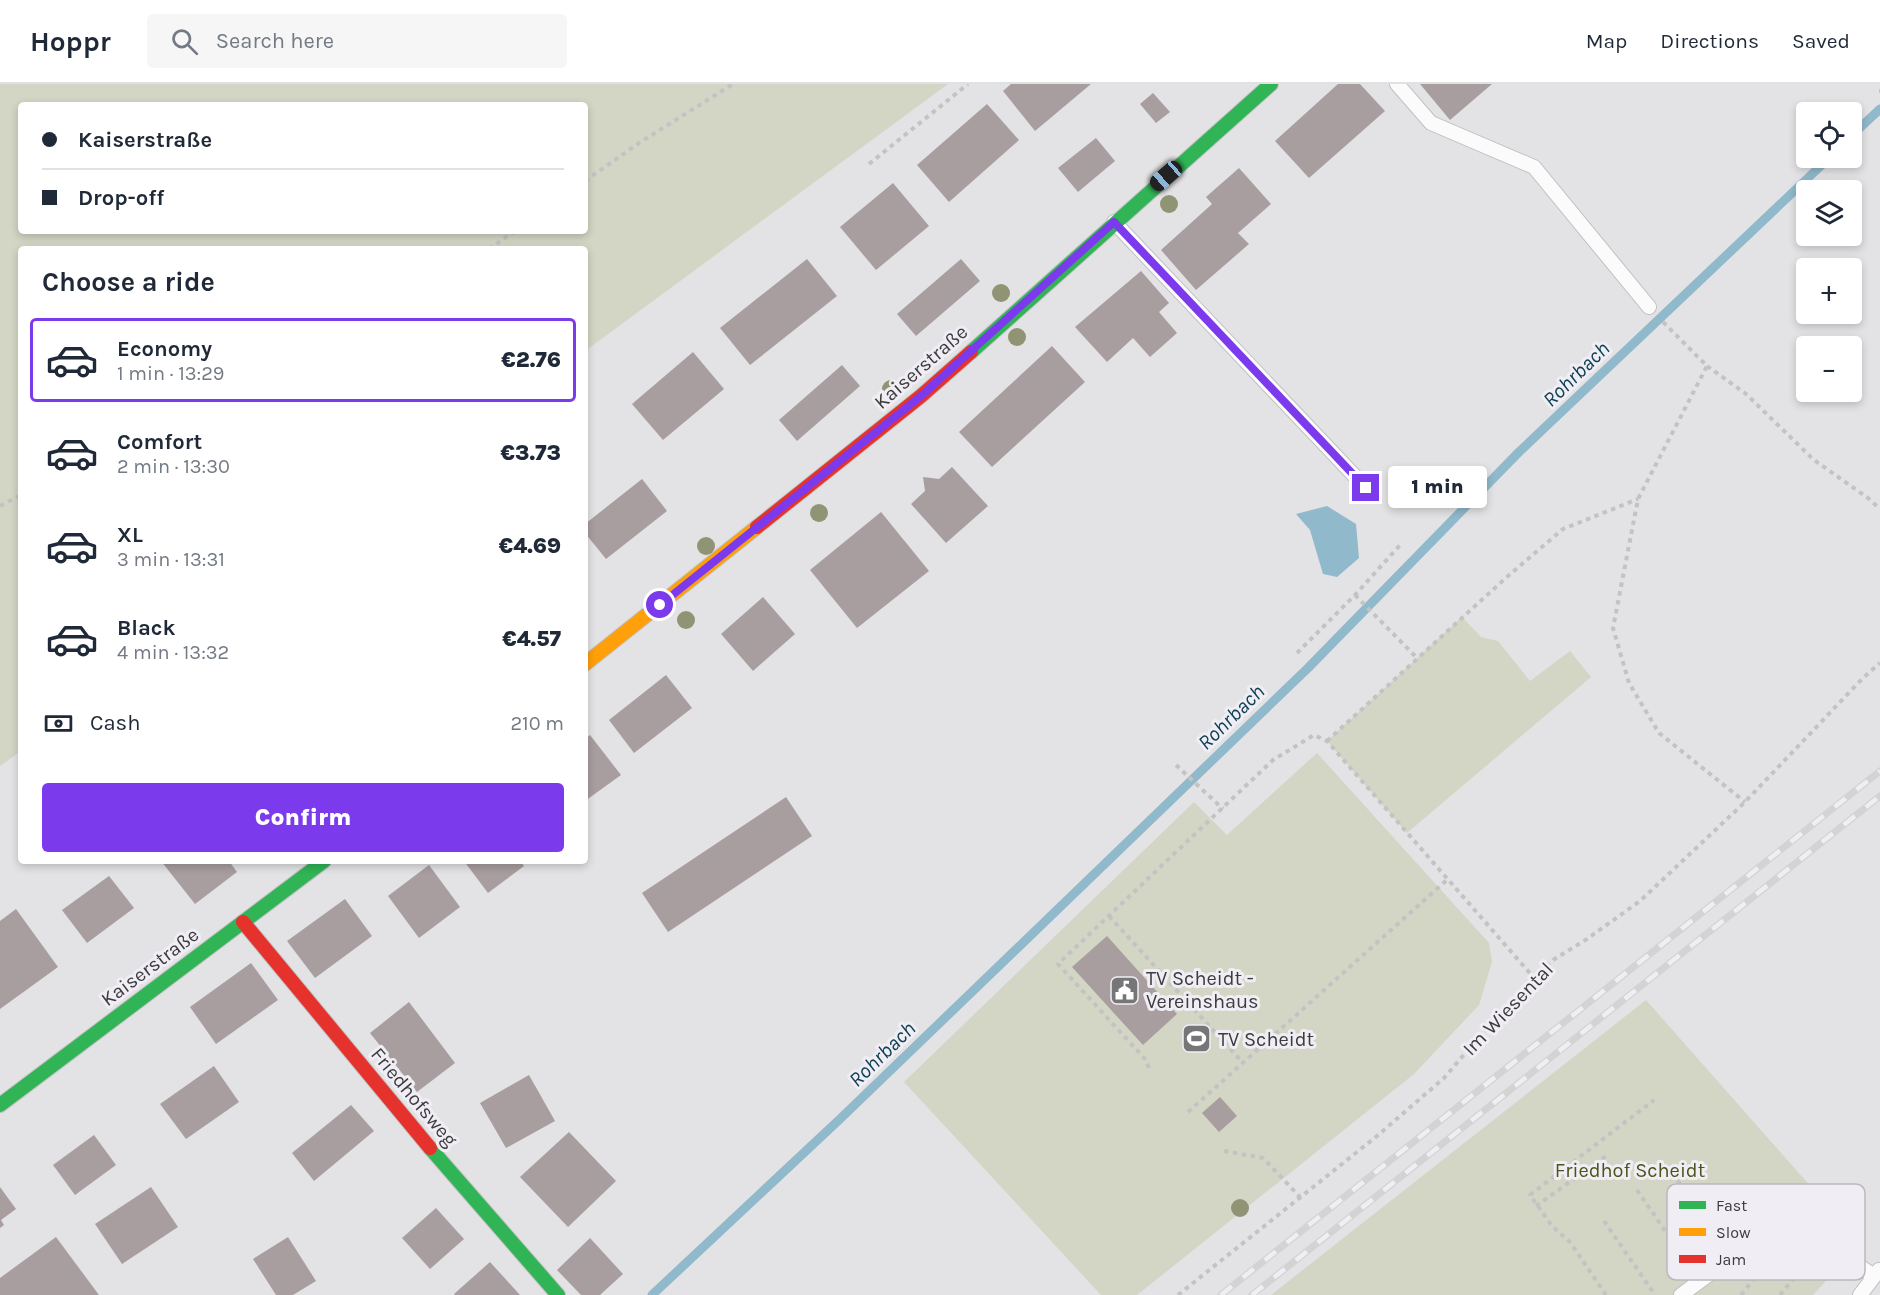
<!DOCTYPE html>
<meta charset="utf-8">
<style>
:root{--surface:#fff;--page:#f6f6f7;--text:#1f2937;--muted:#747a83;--line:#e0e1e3;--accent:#7c3aed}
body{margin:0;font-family:Karla,sans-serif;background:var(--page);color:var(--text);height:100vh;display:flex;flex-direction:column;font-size:22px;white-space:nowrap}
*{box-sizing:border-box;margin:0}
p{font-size:20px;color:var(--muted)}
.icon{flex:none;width:33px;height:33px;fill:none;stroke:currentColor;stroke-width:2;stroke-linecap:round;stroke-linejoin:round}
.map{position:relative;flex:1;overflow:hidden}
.drawer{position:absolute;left:18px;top:162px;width:570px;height:618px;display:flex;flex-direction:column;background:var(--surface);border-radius:6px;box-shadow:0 3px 9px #0003}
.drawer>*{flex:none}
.hud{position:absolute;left:18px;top:18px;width:570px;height:132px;border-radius:6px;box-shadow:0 3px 9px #0003;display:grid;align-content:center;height:132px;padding:0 24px;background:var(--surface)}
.controls{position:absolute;left:1796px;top:18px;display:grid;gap:12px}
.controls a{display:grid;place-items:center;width:66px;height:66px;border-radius:6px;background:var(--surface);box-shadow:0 3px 9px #0003;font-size:30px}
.end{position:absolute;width:27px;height:27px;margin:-14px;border:8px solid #7c3aed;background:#fff;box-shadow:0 0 0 3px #fff}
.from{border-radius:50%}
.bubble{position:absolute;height:42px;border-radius:6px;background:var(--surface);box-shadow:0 3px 9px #0003;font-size:20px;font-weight:800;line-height:42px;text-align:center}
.car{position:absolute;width:18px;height:36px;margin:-18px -9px;border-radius:8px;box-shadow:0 0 4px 2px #0007;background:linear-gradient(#222 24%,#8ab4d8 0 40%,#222 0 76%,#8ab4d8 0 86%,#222 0)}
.hud b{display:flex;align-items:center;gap:21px;height:57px;font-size:22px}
.hud b+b{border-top:2px solid var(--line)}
.hud i{width:15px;height:15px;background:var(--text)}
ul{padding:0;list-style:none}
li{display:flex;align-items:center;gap:18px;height:84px;margin:0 12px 9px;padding:0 12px;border:3px solid transparent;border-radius:6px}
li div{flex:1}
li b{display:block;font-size:22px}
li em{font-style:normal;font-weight:800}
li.selected{border-color:var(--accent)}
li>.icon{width:54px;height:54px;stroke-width:1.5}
h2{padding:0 24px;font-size:27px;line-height:72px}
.pay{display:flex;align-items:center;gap:15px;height:66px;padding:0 24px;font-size:22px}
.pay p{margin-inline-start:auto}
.primary-button{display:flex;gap:12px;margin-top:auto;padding:12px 24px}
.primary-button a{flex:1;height:69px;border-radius:6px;background:var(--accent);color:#fff;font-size:24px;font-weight:800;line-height:69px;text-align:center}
header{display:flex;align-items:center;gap:36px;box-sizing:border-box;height:84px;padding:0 30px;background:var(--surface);border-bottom:2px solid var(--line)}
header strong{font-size:28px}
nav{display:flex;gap:33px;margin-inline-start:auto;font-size:21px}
.search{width:420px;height:54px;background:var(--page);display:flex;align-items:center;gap:15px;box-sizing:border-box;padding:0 21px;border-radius:6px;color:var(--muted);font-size:22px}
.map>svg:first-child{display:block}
.green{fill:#d3d6c4;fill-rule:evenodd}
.water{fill:#90b9cb}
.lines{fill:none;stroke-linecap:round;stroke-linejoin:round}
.stream{stroke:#90b9cb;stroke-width:9}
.building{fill:#a99e9f}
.lane-casing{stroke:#c0c0c2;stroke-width:16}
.fast-casing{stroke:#c0c0c2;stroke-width:16}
.slow-casing{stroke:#c0c0c2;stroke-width:16}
.jam-casing{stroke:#c0c0c2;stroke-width:16}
.path{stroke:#c3c3c4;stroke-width:4;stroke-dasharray:4.5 4.5;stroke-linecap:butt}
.lane{stroke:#fbfbfb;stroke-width:14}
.fast{stroke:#30b455;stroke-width:14}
.slow{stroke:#ff9f0a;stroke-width:14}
.jam{stroke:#e5322d;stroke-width:14}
.rail-casing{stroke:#d3d3d3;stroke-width:7}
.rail{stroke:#f0eef4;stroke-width:4.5;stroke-dasharray:14;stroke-linecap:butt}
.tree{fill:#909475}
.route{stroke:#7c3aed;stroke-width:8}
.labels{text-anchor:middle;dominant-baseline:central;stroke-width:6;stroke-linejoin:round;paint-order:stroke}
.street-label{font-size:20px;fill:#3c3b3d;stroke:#f0eef4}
.poi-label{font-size:20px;fill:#3c3b3d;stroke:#f0eef4;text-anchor:start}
.park-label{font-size:20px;fill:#4c541a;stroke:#f0eef4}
.water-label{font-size:21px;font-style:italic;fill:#0f4154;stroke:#f0eef4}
.key{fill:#f0eef4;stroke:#bab8bd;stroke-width:1.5}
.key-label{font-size:16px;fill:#3c3b3d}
</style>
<header>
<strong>Hoppr</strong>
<div class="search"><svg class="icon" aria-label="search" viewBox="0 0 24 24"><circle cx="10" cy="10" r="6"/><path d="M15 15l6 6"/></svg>Search here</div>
<nav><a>Map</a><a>Directions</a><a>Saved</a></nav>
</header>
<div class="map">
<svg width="1880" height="1211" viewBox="0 0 1880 1211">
<rect width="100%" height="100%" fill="#e3e2e5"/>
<!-- green -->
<g class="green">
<path d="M0,0H948L585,267V165H21V667L0,682ZM21,21H585V147H21Z"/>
<path d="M1462,533L1481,553L1498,557L1530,597L1570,567L1591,593L1407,749L1327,657Z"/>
<path d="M1317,669L1489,859L1492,878L1479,921L1414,990L1137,1211H1101L904,998L1194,718L1227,751Z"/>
<path d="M1646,916L1858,1156L1847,1174L1813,1211H1271Z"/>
</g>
<!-- water -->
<path class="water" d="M1327,422L1356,440L1359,474L1337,493L1323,490L1310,446L1296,430Z"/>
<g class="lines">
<!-- stream -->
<g class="stream">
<path d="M1851,52L1880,25"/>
<path d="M652,1211L840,1035L1308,584L1519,368L1829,74"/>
</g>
</g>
<!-- building -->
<g class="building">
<path d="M1011,0H1091L1035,47L1003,7Z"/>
<path d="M1338,0H1360L1385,27L1309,94L1275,57Z"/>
<path d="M1420,0H1492L1450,36Z"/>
<path d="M1153,9L1170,28L1156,39L1140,20Z"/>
<path d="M987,20L1019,56L949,118L917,81Z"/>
<path d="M1096,54L1115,77L1078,108L1058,84Z"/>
<path d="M1239,84L1271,120L1238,149L1249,160L1196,206L1161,166L1212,120L1206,113Z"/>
<path d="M893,99L929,142L876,186L840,143Z"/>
<path d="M807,175L837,212L750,281L720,244Z"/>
<path d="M961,175L980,197L916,252L897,230Z"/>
<path d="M1141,187L1169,219L1159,228L1177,249L1150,273L1133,254L1107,278L1075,243Z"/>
<path d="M1052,262L1085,298L992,383L959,348Z"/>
<path d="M693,268L724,305L663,356L632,320Z"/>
<path d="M842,281L860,302L797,357L779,336Z"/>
<path d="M952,383L988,422L946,459L911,420L925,407L923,393L939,395Z"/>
<path d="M642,395L667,427L606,475L585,449V440Z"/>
<path d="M881,428L929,487L857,544L810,486Z"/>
<path d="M763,513L795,550L753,587L721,550Z"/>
<path d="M666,591L692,624L634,669L609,636Z"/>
<path d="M590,651L621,691L585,717V655Z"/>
<path d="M786,713L812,752L668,848L642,809Z"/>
<path d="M161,777H229L237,788L195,820Z"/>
<path d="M464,777H520L524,782L488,809Z"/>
<path d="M429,781L460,823L419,854L388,812Z"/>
<path d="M109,792L134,824L87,859L62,826Z"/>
<path d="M345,815L372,852L315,894L287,857Z"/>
<path d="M16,825L58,883L0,925V837Z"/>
<path d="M1107,852L1177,930L1143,961L1072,883Z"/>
<path d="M251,879L278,916L216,960L190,923Z"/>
<path d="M409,918L455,979L417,1008L370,949Z"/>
<path d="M214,982L239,1018L186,1055L160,1020Z"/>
<path d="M529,991L555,1037L506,1064L480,1019Z"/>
<path d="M1220,1013L1237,1032L1219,1048L1202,1029Z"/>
<path d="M351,1021L374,1047L314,1097L292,1069Z"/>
<path d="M569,1048L616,1097L568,1143L520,1093Z"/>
<path d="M94,1051L116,1081L75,1111L53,1081Z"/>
<path d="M0,1103L16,1125L1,1136L4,1141L0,1144Z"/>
<path d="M151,1103L178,1143L122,1180L95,1140Z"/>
<path d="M436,1124L464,1155L430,1185L402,1154Z"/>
<path d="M56,1153L99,1211H0V1194Z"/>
<path d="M288,1153L316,1197L293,1211H276L253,1175Z"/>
<path d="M590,1154L623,1190L600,1211H581L557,1186Z"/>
<path d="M490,1178L520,1211H455L454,1210Z"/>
</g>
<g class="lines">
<defs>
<g id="lane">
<path d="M1397,0L1431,39L1534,83L1649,223"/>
<path d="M1114,138L1366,404"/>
<path d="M1681,1211C1697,1199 1771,1144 1786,1144C1806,1144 1856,1180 1874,1192"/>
<path d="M1860,1211L1879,1186"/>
</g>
<g id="fast">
<path d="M971,268L1271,0"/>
<path d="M0,1021L324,777"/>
<path d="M430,1064L558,1211"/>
</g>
<path id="slow" d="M585,580L757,443"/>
<g id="jam">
<path d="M757,443L921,312L971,268"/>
<path d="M243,838L430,1064"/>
</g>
</defs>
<!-- lane casing -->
<use href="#lane" class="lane-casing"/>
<!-- fast casing -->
<use href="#fast" class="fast-casing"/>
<!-- slow casing -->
<use href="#slow" class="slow-casing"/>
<!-- jam casing -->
<use href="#jam" class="jam-casing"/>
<!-- path -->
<g class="path">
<path d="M1879,7H1880"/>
<path d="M869,80L968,0"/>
<path d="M585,97L639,59L733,0"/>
<path d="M489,165L515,147"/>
<path d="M1663,238L1707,282L1638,415L1613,544L1629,599L1659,649L1745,718"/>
<path d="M1707,282L1746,310L1814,376L1868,414L1880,425"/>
<path d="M0,422L21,411"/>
<path d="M1355,511L1417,574"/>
<path d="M1297,569L1355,511L1401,460"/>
<path d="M1327,657L1508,492L1563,445L1638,415"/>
<path d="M1176,681L1223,725"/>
<path d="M1109,832L1243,979"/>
<path d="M1149,984L1145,975L1058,880L1273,676L1314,651L1327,657L1535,895"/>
<path d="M1188,1028L1448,795"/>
<path d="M1224,1067L1263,1074L1300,1113"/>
<path d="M1667,1082L1720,1157"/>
<path d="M1637,1106L1688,1180"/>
<path d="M1536,1122L1606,1072"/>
<path d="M1604,1137L1655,1211"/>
<path d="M1178,1211L1377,1052L1444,994L1491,939L1553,876L1587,855L1640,817L1745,718L1863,594L1880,579"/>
<path d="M1606,1211L1570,1158L1552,1142L1530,1111L1654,1016"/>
<path d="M1741,1211L1764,1183"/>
<path d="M1780,1211L1799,1188L1801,1172"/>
</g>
<!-- lane -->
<use href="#lane" class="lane"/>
<!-- fast -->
<use href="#fast" class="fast"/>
<!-- slow -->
<use href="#slow" class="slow"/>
<!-- jam -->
<use href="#jam" class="jam"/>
<defs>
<g id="rail">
<path d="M1221,1211L1880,687"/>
<path d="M1252,1211L1880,712"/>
</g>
</defs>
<!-- rail casing -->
<use href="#rail" class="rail-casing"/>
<!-- rail -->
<use href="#rail" class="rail"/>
</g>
<!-- trees -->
<g class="tree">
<circle cx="1169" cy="120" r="9"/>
<circle cx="1001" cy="209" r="9"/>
<circle cx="1017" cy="253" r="9"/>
<circle cx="891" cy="305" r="9"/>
<circle cx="819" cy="429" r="9"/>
<circle cx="706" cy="462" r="9"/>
<circle cx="686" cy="536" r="9"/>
<circle cx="1240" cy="1124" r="9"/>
</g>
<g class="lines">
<!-- route -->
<path class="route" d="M660,521L921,312L1114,138L1366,404"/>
</g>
<!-- icons -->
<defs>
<symbol id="civic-square" viewBox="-11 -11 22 22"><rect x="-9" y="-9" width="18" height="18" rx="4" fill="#767578" stroke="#f0eef4"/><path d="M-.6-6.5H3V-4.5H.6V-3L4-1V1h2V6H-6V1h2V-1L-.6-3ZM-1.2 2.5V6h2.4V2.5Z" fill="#fff"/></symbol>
<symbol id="stadium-square" viewBox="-11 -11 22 22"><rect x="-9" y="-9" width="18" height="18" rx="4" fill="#767578" stroke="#f0eef4"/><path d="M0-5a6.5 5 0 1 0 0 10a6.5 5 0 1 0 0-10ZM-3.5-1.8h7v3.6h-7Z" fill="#fff"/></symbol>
</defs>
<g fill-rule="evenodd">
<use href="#civic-square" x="1108" y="890" width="33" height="33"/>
<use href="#stadium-square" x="1180" y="938" width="33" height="33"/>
</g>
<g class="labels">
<!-- street labels -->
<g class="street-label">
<text transform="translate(921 283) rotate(-41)">Kaiserstraße</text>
<text transform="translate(150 883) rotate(-37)">Kaiserstraße</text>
<text transform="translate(1508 925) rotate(-46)">Im Wiesental</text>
<text transform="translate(414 1013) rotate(50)">Friedhofsweg</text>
</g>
<!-- poi labels -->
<g class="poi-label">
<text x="1146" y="894">TV Scheidt -<tspan x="1146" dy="23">Vereinshaus</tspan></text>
<text x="1218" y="955">TV Scheidt</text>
</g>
<!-- park labels -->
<g class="park-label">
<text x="1630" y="1086">Friedhof Scheidt</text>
</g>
<!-- water labels -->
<g class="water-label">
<text transform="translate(1576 290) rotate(-44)">Rohrbach</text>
<text transform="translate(1231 633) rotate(-44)">Rohrbach</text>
<text transform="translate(882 970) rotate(-44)">Rohrbach</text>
</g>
</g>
<!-- legend -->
<rect x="1667" y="1100" width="198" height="96" rx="9" class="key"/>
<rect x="1679" y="1117" width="27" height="8" fill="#30b455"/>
<rect x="1679" y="1144" width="27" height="8" fill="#ff9f0a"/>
<rect x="1679" y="1171" width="27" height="8" fill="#e5322d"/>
<g class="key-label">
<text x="1716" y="1127">Fast</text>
<text x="1716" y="1154">Slow</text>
<text x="1716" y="1181">Jam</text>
</g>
</svg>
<div class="controls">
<a><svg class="icon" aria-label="locate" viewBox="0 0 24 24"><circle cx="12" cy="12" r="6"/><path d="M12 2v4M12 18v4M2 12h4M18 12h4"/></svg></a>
<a><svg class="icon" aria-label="layers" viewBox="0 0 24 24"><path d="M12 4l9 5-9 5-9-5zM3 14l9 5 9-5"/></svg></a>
<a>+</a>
<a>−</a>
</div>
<i class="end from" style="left:660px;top:521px"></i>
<i class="end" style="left:1366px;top:404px"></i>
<div class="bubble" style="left:1388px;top:382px;width:99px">1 min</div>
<i class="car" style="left:1166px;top:92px;rotate:229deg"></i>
<div class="hud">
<b><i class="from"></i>Kaiserstraße</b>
<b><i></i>Drop-off</b>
</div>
<section class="drawer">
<h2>Choose a ride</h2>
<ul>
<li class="selected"><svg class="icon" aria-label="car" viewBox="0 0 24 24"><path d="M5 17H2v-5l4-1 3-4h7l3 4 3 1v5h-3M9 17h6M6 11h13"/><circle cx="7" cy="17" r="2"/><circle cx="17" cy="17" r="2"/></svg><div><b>Economy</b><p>1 min · 13:29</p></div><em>€2.76</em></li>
<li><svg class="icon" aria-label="car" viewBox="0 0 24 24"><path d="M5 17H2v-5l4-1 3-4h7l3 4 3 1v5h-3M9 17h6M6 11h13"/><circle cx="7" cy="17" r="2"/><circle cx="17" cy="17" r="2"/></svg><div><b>Comfort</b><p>2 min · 13:30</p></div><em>€3.73</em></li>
<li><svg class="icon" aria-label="car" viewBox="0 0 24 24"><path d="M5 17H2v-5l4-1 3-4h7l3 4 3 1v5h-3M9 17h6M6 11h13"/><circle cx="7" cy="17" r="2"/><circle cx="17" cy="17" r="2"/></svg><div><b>XL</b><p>3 min · 13:31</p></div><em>€4.69</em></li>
<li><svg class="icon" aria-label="car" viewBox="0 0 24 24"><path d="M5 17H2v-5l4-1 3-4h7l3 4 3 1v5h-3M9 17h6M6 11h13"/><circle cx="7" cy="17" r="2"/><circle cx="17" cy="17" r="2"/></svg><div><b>Black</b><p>4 min · 13:32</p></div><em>€4.57</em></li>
</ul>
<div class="pay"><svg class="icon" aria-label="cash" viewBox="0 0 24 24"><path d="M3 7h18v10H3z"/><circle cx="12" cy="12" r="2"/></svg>Cash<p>210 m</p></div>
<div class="primary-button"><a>Confirm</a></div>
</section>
</div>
